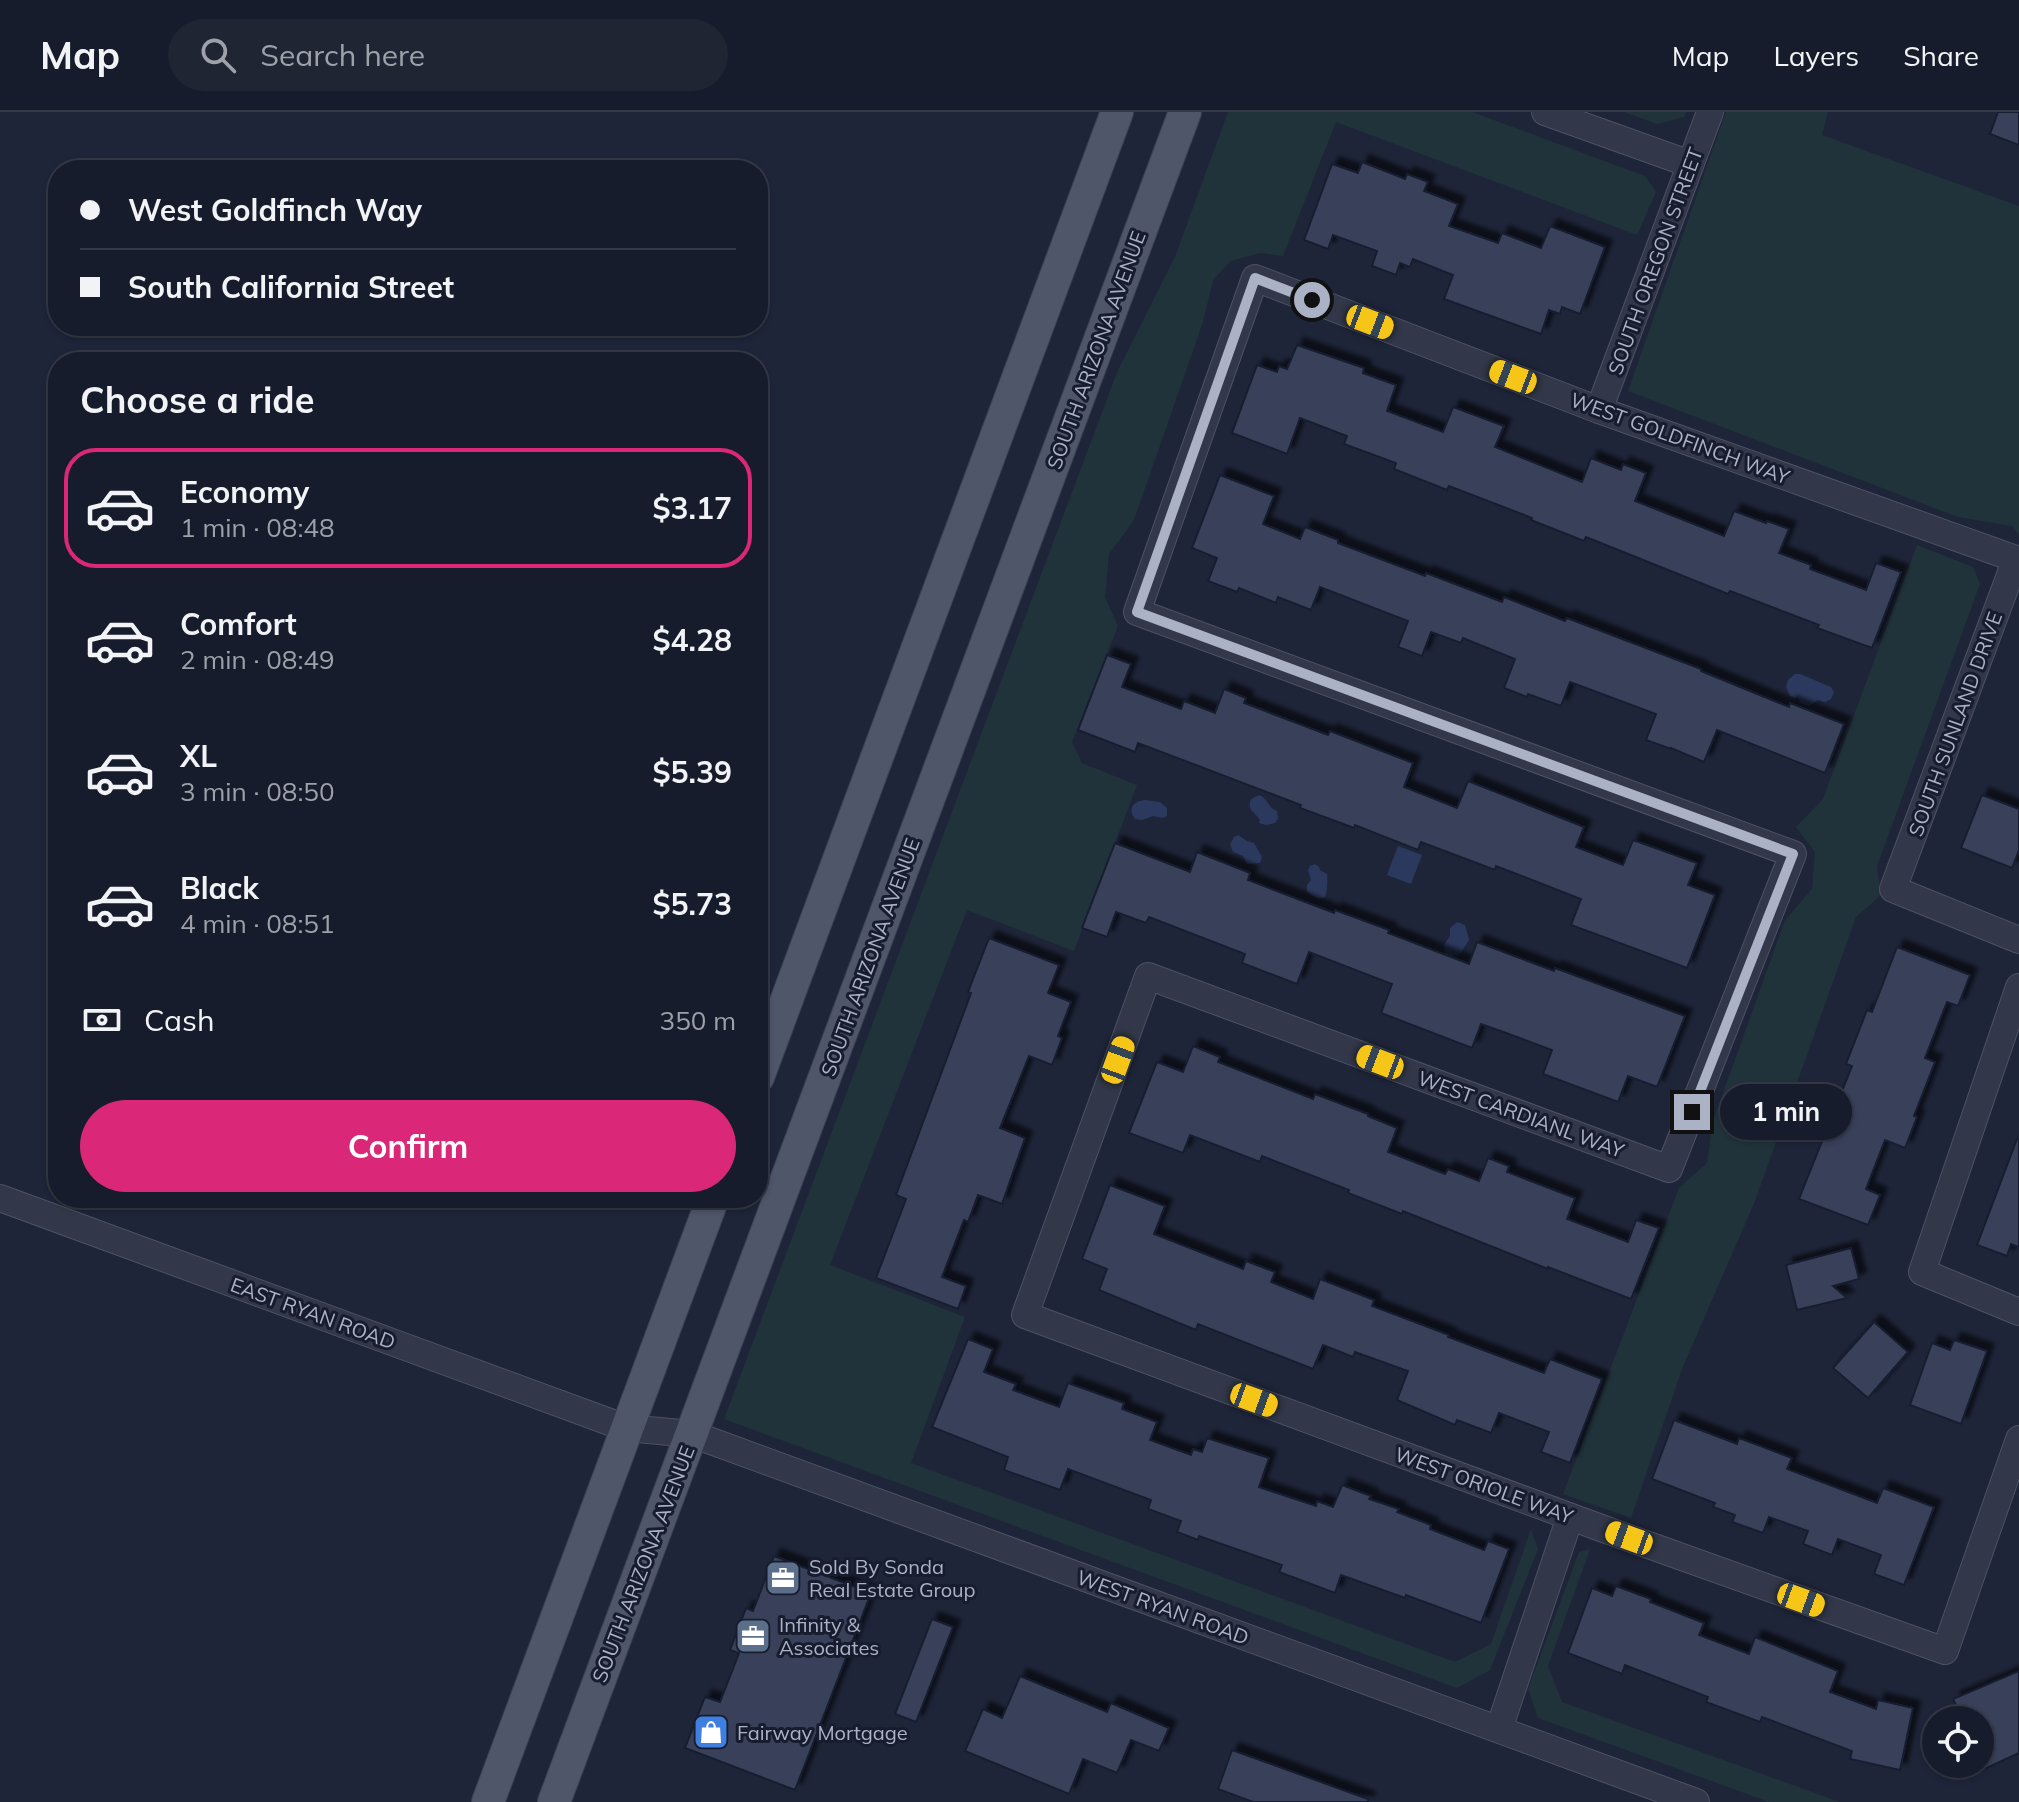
<!DOCTYPE html>
<meta charset="utf-8">
<style>
:root{--surface:#161c2b;--page:#1f2533;--text:#f1f3f6;--muted:#9ea1a9;--line:#353a47;--accent:#db2777}
body{margin:0;font-family:Mulish,sans-serif;background:var(--page);color:var(--text);height:100vh;display:flex;flex-direction:column;font-size:30px;white-space:nowrap}
*{box-sizing:border-box;margin:0}
p{font-size:26px;color:var(--muted)}
.icon{flex:none;width:44px;height:44px;fill:none;stroke:currentColor;stroke-width:2;stroke-linecap:round;stroke-linejoin:round}
.map{position:relative;flex:1;overflow:hidden}
.drawer{position:absolute;left:48px;top:240px;width:720px;height:856px;display:flex;flex-direction:column;background:var(--surface);border-radius:32px;box-shadow:0 2px 6px #0004,0 0 0 2px var(--line)}
.drawer>*{flex:none}
.hud{position:absolute;left:48px;top:48px;width:720px;height:176px;border-radius:32px;box-shadow:0 2px 6px #0004,0 0 0 2px var(--line);display:grid;align-content:center;height:176px;padding:0 32px;background:var(--surface)}
.tools{position:absolute;left:1922px;top:1594px;display:grid;gap:16px}
.tools a{display:grid;place-items:center;width:72px;height:72px;border-radius:50%;background:var(--surface);box-shadow:0 2px 6px #0004,0 0 0 2px var(--line);font-size:40px}
.end{position:absolute;width:36px;height:36px;margin:-18px;border:10px solid #abb2c6;background:#111;box-shadow:0 0 0 4px #111}
.from{border-radius:50%}
.bubble{position:absolute;height:56px;border-radius:28px;background:var(--surface);box-shadow:0 2px 6px #0004,0 0 0 2px var(--line);font-size:26px;font-weight:700;line-height:56px;text-align:center}
.car{position:absolute;width:24px;height:48px;margin:-24px -12px;border-radius:10px;box-shadow:0 0 6px 2px #0007;background:linear-gradient(#f5c518 24%,#345 0 40%,#f5c518 0 76%,#345 0 86%,#f5c518 0)}
.hud b{display:flex;align-items:center;gap:28px;height:76px;font-size:30px}
.hud b+b{border-top:2px solid var(--line)}
.hud i{width:20px;height:20px;background:var(--text)}
ul{padding:0;list-style:none}
li{display:flex;align-items:center;gap:24px;height:120px;margin:0 16px 12px;padding:0 16px;border:4px solid transparent;border-radius:32px}
li div{flex:1}
li b{display:block;font-size:30px}
li em{font-style:normal;font-weight:700}
li.selected{border-color:var(--accent)}
li>.icon{width:72px;height:72px;stroke-width:1.5}
h2{padding:0 32px;font-size:36px;line-height:96px}
.pay{display:flex;align-items:center;gap:20px;height:88px;padding:0 32px;font-size:30px}
.pay p{margin-inline-start:auto}
.cta{display:flex;gap:16px;margin-top:auto;padding:16px 32px}
.cta a{flex:1;height:92px;border-radius:48px;background:var(--accent);color:#fff;font-size:32px;font-weight:700;line-height:92px;text-align:center}
header{display:flex;align-items:center;gap:48px;box-sizing:border-box;height:112px;padding:0 40px;background:var(--surface);border-bottom:2px solid var(--line)}
header strong{font-size:38px}
nav{display:flex;gap:44px;margin-inline-start:auto;font-size:28px}
.search{width:560px;height:72px;background:var(--page);display:flex;align-items:center;gap:20px;box-sizing:border-box;padding:0 28px;border-radius:44px;color:var(--muted);font-size:30px}
.map>svg:first-child{display:block}
.green{fill:#20333a}
.water{fill:#2c395e}
.building{fill:#39415a;stroke:#191f30;stroke-width:2;filter:url(#shadow)}
.lines{fill:none;stroke-linecap:round;stroke-linejoin:round}
.minor-casing{stroke:#4c5264;stroke-width:28}
.major-casing{stroke:#3b4153;stroke-width:34}
.minor{stroke:#323849;stroke-width:26}
.major{stroke:#4f566a;stroke-width:32}
.route{stroke:#abb2c6;stroke-width:10}
.labels{text-anchor:middle;dominant-baseline:central;stroke-width:6;stroke-linejoin:round;paint-order:stroke}
.street-label{font-size:20px;fill:#abb2c6;stroke:#171d2e}
.poi-label{font-size:20px;fill:#abb2c6;stroke:#171d2e;text-anchor:start}
</style>
<header>
<strong>Map</strong>
<div class="search"><svg class="icon" aria-label="search" viewBox="0 0 24 24"><circle cx="10" cy="10" r="6"/><path d="M15 15l6 6"/></svg>Search here</div>
<nav><a>Map</a><a>Layers</a><a>Share</a></nav>
</header>
<div class="map">
<svg width="2019" height="1690" viewBox="0 0 2019 1690">
<defs>
<filter id="shadow"><feDropShadow dx="7" dy="-7" stdDeviation="2" flood-color="#0009"/></filter>
</defs>
<rect width="100%" height="100%" fill="#1e2539"/>
<!-- green -->
<g class="green">
<path d="M1228,0H1472L1645,64L1656,80L1637,123L1336,10L1283,144L1260,141L1231,149L1213,168L1203,210L1134,408L1109,442L1105,485L1118,514L1072,630L1082,651L1137,673L1074,839L967,798L830,1153L965,1205L911,1351L1455,1550L1491,1532L1531,1417L1538,1437L1490,1558L1457,1576L724,1307L1118,258L1175,145Z"/>
<path d="M1624,0H1686L1684,5L1657,12Z"/>
<path d="M1726,0H1828L1822,23L2019,94V423L2012,414L1958,405L1628,279Z"/>
<path d="M1917,433L1973,455L1980,472L1877,754L1881,783L1856,805L1755,1089L1682,1257L1631,1406L1563,1382L1679,1076L1707,1051L1713,1009L1785,808L1812,777L1815,740L1796,715L1823,687Z"/>
<path d="M1590,1437L1548,1554L1562,1590L1840,1690H1769L1538,1606L1528,1577L1579,1440Z"/>
</g>
<!-- water -->
<g class="water">
<path d="M1795,562H1800L1831,575L1834,580L1831,587L1825,590L1818,588L1809,594L1800,591L1797,585L1795,586L1790,584L1786,575L1788,568Z"/>
<path d="M1259,683C1268,686 1267,695 1277,699L1278,706L1275,711L1266,713L1259,711L1260,708C1255,700 1246,698 1251,687Z"/>
<path d="M1145,688L1160,690L1167,696V704L1162,706L1153,704L1142,708L1135,707C1127,696 1134,689 1145,688Z"/>
<path d="M1238,723L1247,729L1254,731L1262,745L1260,751L1247,752L1243,744L1233,740L1230,732L1234,725Z"/>
<path d="M1398,734L1422,743L1411,772L1387,763Z"/>
<path d="M1315,752L1319,755L1320,758L1327,762C1328,766 1327,782 1325,785C1317,789 1313,784 1307,779V773L1311,768L1308,758L1310,754Z"/>
<path d="M1457,810L1465,813L1469,828L1460,842L1450,845L1445,842L1444,833L1450,824V816Z"/>
</g>
<!-- building -->
<g class="building">
<path d="M1998,0H2019V33L1990,22Z"/>
<path d="M1362,50L1405,67L1407,62L1428,70L1424,79L1458,92L1449,114L1498,131L1502,121L1541,136L1550,114L1605,135L1580,202L1562,195L1560,202L1549,198L1541,222L1444,187L1453,163L1413,147L1410,155L1400,151L1396,163L1372,154L1377,139L1333,123L1328,137L1304,128L1332,52L1358,61Z"/>
<path d="M1297,233L1364,256L1363,261L1396,273L1387,299L1443,320L1453,295L1504,314L1495,335L1582,370L1591,346L1621,358L1623,352L1646,361L1635,389L1724,424L1734,399L1766,411L1767,409L1789,417L1779,441L1811,453L1810,457L1866,478L1876,451L1901,460L1872,536L1817,516L1819,513L1730,479L1728,482L1586,425L1584,429L1531,408L1532,406L1449,374L1447,378L1394,357L1396,351L1344,332L1347,324L1300,306L1287,342L1232,321L1257,253L1277,260L1279,254L1287,257Z"/>
<path d="M1220,363L1274,384L1263,412L1300,427L1305,415L1338,428V431L1425,464L1426,461L1502,490L1504,485L1565,509L1567,506L1701,557V559L1789,595L1790,591L1844,612L1825,661L1717,618L1704,650L1671,636V637L1646,628L1656,602L1570,570L1561,594L1528,582L1527,585L1504,576L1515,547L1463,526L1461,531L1431,520L1422,544L1398,535L1408,509L1320,475L1311,498L1278,485L1276,491L1239,476L1237,480L1208,469L1217,446L1192,436Z"/>
<path d="M1107,543L1131,552L1122,575L1181,597L1184,589L1215,601L1224,577L1246,586L1244,591L1328,623L1330,619L1413,651L1404,675L1457,696L1468,669L1584,715L1576,735L1623,753L1633,728L1697,751L1688,773L1715,783L1687,856L1571,813L1581,787L1496,754L1495,758L1421,730L1418,738L1355,713L1354,716L1300,696L1301,693L1138,631L1135,640L1078,618Z"/>
<path d="M1982,683L2019,697V738L2012,756L1961,736Z"/>
<path d="M1115,731L1190,760L1197,740L1250,761L1248,768L1334,801L1335,798L1389,818L1388,821L1469,852L1477,830L1554,859L1555,856L1685,904L1657,975L1628,964L1618,990L1543,962L1552,938L1506,921L1481,912L1472,936L1381,901L1392,872L1309,840L1297,872L1242,851L1245,842L1149,805L1146,811L1116,800L1107,825L1082,816Z"/>
<path d="M989,826L1059,853L1048,881L1071,890L1058,924L1062,926L1052,953L1029,944L1000,1016L1025,1026L1002,1092L978,1083L968,1110L964,1108L942,1165L966,1174L958,1197L876,1166L906,1087L896,1083L971,881L968,880Z"/>
<path d="M1897,835L1970,863L1958,894L1947,890L1925,946L1935,950L1914,1004L1917,1005L1905,1036L1885,1028L1866,1077L1880,1083L1868,1113L1799,1087L1852,954L1846,952L1867,898L1872,900Z"/>
<path d="M1193,934L1220,945L1218,950L1313,987L1315,982L1368,1002V1004L1397,1016L1388,1040L1445,1062L1448,1057L1479,1069L1488,1046L1509,1054L1507,1060L1575,1086L1567,1107L1628,1130L1636,1108L1659,1116L1631,1187L1548,1155V1157L1403,1099L1402,1102L1348,1081L1349,1078L1262,1044L1260,1050L1190,1023L1183,1041L1129,1021L1157,950L1183,960Z"/>
<path d="M2017,1027H2019V1135L2011,1132L2007,1144L1977,1133Z"/>
<path d="M1110,1073L1165,1094L1154,1122L1243,1157L1246,1149L1275,1160L1271,1170L1313,1187L1320,1167L1374,1188L1372,1194L1449,1223L1448,1225L1544,1261L1550,1247L1602,1267L1570,1351L1541,1340L1549,1320L1499,1301L1491,1321L1457,1308L1455,1313L1397,1288L1408,1259L1355,1240L1353,1245L1323,1233L1313,1257L1198,1212L1196,1218L1099,1178L1107,1157L1082,1147Z"/>
<path d="M1851,1136L1859,1167L1833,1174L1847,1186L1797,1198L1786,1153Z"/>
<path d="M1874,1210L1908,1240L1868,1286L1833,1256Z"/>
<path d="M968,1227L993,1237L984,1260L1016,1272L1013,1278L1059,1295L1068,1271L1124,1291L1122,1297L1157,1310L1150,1328L1191,1343L1193,1337L1202,1340L1207,1326L1269,1346L1259,1375L1316,1394L1317,1389L1333,1395L1342,1373L1371,1384L1369,1387L1399,1397L1397,1400L1431,1413L1430,1417L1484,1438L1488,1429L1509,1437L1481,1511L1406,1483L1405,1486L1341,1463L1335,1481L1279,1460L1282,1453L1199,1424L1198,1428L1177,1420L1181,1409L1148,1397L1151,1388L1068,1357L1060,1378L1004,1358L1008,1345L932,1315Z"/>
<path d="M1954,1228L1987,1239L1961,1312L1910,1293L1932,1231L1950,1238Z"/>
<path d="M1674,1308L1737,1332L1739,1326L1792,1346L1787,1357L1877,1391L1883,1376L1934,1395L1904,1473L1874,1462L1881,1443L1838,1427L1832,1443L1803,1432L1808,1419L1769,1405L1763,1421L1732,1410L1735,1403L1713,1395L1715,1391L1652,1367Z"/>
<path d="M774,1444L871,1481L795,1678L685,1636L705,1585L720,1590L739,1541L730,1538L746,1496L753,1499Z"/>
<path d="M1616,1474L1651,1487L1650,1490L1704,1511L1699,1523L1749,1542L1755,1525L1838,1559L1830,1580L1876,1597L1878,1588L1913,1596L1900,1658L1850,1647L1852,1639L1762,1605L1760,1610L1706,1590L1708,1585L1625,1553L1622,1562L1568,1541L1592,1476L1612,1484Z"/>
<path d="M932,1507L953,1515L916,1610L895,1602Z"/>
<path d="M2019,1559V1641L1980,1659V1608H1963L1953,1587Z"/>
<path d="M1020,1564L1107,1600L1111,1591L1169,1616L1159,1639L1131,1628L1117,1661L1083,1647L1069,1682L965,1639L983,1597L1002,1606Z"/>
<path d="M1232,1638L1368,1687V1690H1253L1218,1677Z"/>
</g>
<g class="lines">
<defs>
<g id="minor">
<path d="M1545,0L1690,52"/>
<path d="M1599,298L1710,0"/>
<path d="M2019,828L1893,777L2016,447L1599,298L1255,166L1137,500L1793,742L1669,1057L1148,864L1025,1203L1601,1416L1945,1539L2019,1327"/>
<path d="M2019,875L1922,1160L2019,1200"/>
<path d="M0,1086L626,1316L692,1322L1696,1690"/>
<path d="M1499,1617L1570,1405"/>
</g>
<g id="major">
<path d="M758,965L1117,0"/>
<path d="M488,1690L713,1086"/>
<path d="M554,1690L1185,0"/>
</g>
</defs>
<!-- minor casing -->
<use href="#minor" class="minor-casing"/>
<!-- major casing -->
<use href="#major" class="major-casing"/>
<!-- minor -->
<use href="#minor" class="minor"/>
<!-- major -->
<use href="#major" class="major"/>
</g>
<g class="lines">
<!-- route -->
<path class="route" d="M1312,188L1255,166L1137,500L1793,742L1692,1000"/>
</g>
<!-- icons -->
<defs>
<symbol id="office-square" viewBox="-11 -11 22 22"><rect x="-9" y="-9" width="18" height="18" rx="4" fill="#5c6f8a" stroke="#171d2e"/><path d="M-6-3h4V-5.5h4V-3h4V5H-6ZM-1-4.5V-3h2v-1.5ZM-6 0V1H6V0Z" fill="#fff"/></symbol>
<symbol id="shop-square" viewBox="-11 -11 22 22"><rect x="-9" y="-9" width="18" height="18" rx="4" fill="#3f7fe0" stroke="#171d2e"/><path d="M-5-2.5h2.3a2.7 3.5 0 0 1 5.4 0H5L5.5 6h-11ZM-1.5-2.5h3a1.5 2.3 0 0 0-3 0Z" fill="#fff"/></symbol>
</defs>
<g fill-rule="evenodd">
<use href="#office-square" x="763" y="1446" width="40" height="40"/>
<use href="#office-square" x="733" y="1504" width="40" height="40"/>
<use href="#shop-square" x="691" y="1600" width="40" height="40"/>
</g>
<g class="labels">
<!-- street labels -->
<g class="street-label">
<text transform="translate(1655 149) rotate(-70)">SOUTH OREGON STREET</text>
<text transform="translate(1096 238) rotate(-70)">SOUTH ARIZONA AVENUE</text>
<text transform="translate(1680 326) rotate(20)">WEST GOLDFINCH WAY</text>
<text transform="translate(1955 612) rotate(-70)">SOUTH SUNLAND DRIVE</text>
<text transform="translate(870 845) rotate(-70)">SOUTH ARIZONA AVENUE</text>
<text transform="translate(1521 1002) rotate(20)">WEST CARDIANL WAY</text>
<text transform="translate(313 1201) rotate(20)">EAST RYAN ROAD</text>
<text transform="translate(1484 1373) rotate(20)">WEST ORIOLE WAY</text>
<text transform="translate(643 1452) rotate(-69)">SOUTH ARIZONA AVENUE</text>
<text transform="translate(1163 1495) rotate(20)">WEST RYAN ROAD</text>
</g>
<!-- poi labels -->
<g class="poi-label">
<text x="809" y="1454">Sold By Sonda<tspan x="809" dy="23">Real Estate Group</tspan></text>
<text x="779" y="1512">Infinity &amp;<tspan x="779" dy="23">Associates</tspan></text>
<text x="737" y="1620">Fairway Mortgage</text>
</g>
</g>
</svg>
<div class="tools">
<a><svg class="icon" aria-label="locate" viewBox="0 0 24 24"><circle cx="12" cy="12" r="6"/><path d="M12 2v4M12 18v4M2 12h4M18 12h4"/></svg></a>
</div>
<i class="end from" style="left:1312px;top:188px"></i>
<i class="end" style="left:1692px;top:1000px"></i>
<div class="bubble" style="left:1720px;top:972px;width:132px">1 min</div>
<i class="car" style="left:1370px;top:210px;rotate:111deg"></i>
<i class="car" style="left:1513px;top:265px;rotate:291deg"></i>
<i class="car" style="left:1118px;top:948px;rotate:20deg"></i>
<i class="car" style="left:1380px;top:950px;rotate:291deg"></i>
<i class="car" style="left:1254px;top:1288px;rotate:110deg"></i>
<i class="car" style="left:1629px;top:1426px;rotate:290deg"></i>
<i class="car" style="left:1801px;top:1488px;rotate:110deg"></i>
<div class="hud">
<b><i class="from"></i>West Goldfinch Way</b>
<b><i></i>South California Street</b>
</div>
<section class="drawer">
<h2>Choose a ride</h2>
<ul>
<li class="selected"><svg class="icon" aria-label="car" viewBox="0 0 24 24"><path d="M5 17H2v-5l4-1 3-4h7l3 4 3 1v5h-3M9 17h6M6 11h13"/><circle cx="7" cy="17" r="2"/><circle cx="17" cy="17" r="2"/></svg><div><b>Economy</b><p>1 min · 08:48</p></div><em>$3.17</em></li>
<li><svg class="icon" aria-label="car" viewBox="0 0 24 24"><path d="M5 17H2v-5l4-1 3-4h7l3 4 3 1v5h-3M9 17h6M6 11h13"/><circle cx="7" cy="17" r="2"/><circle cx="17" cy="17" r="2"/></svg><div><b>Comfort</b><p>2 min · 08:49</p></div><em>$4.28</em></li>
<li><svg class="icon" aria-label="car" viewBox="0 0 24 24"><path d="M5 17H2v-5l4-1 3-4h7l3 4 3 1v5h-3M9 17h6M6 11h13"/><circle cx="7" cy="17" r="2"/><circle cx="17" cy="17" r="2"/></svg><div><b>XL</b><p>3 min · 08:50</p></div><em>$5.39</em></li>
<li><svg class="icon" aria-label="car" viewBox="0 0 24 24"><path d="M5 17H2v-5l4-1 3-4h7l3 4 3 1v5h-3M9 17h6M6 11h13"/><circle cx="7" cy="17" r="2"/><circle cx="17" cy="17" r="2"/></svg><div><b>Black</b><p>4 min · 08:51</p></div><em>$5.73</em></li>
</ul>
<div class="pay"><svg class="icon" aria-label="cash" viewBox="0 0 24 24"><path d="M3 7h18v10H3z"/><circle cx="12" cy="12" r="2"/></svg>Cash<p>350 m</p></div>
<div class="cta"><a>Confirm</a></div>
</section>
</div>
